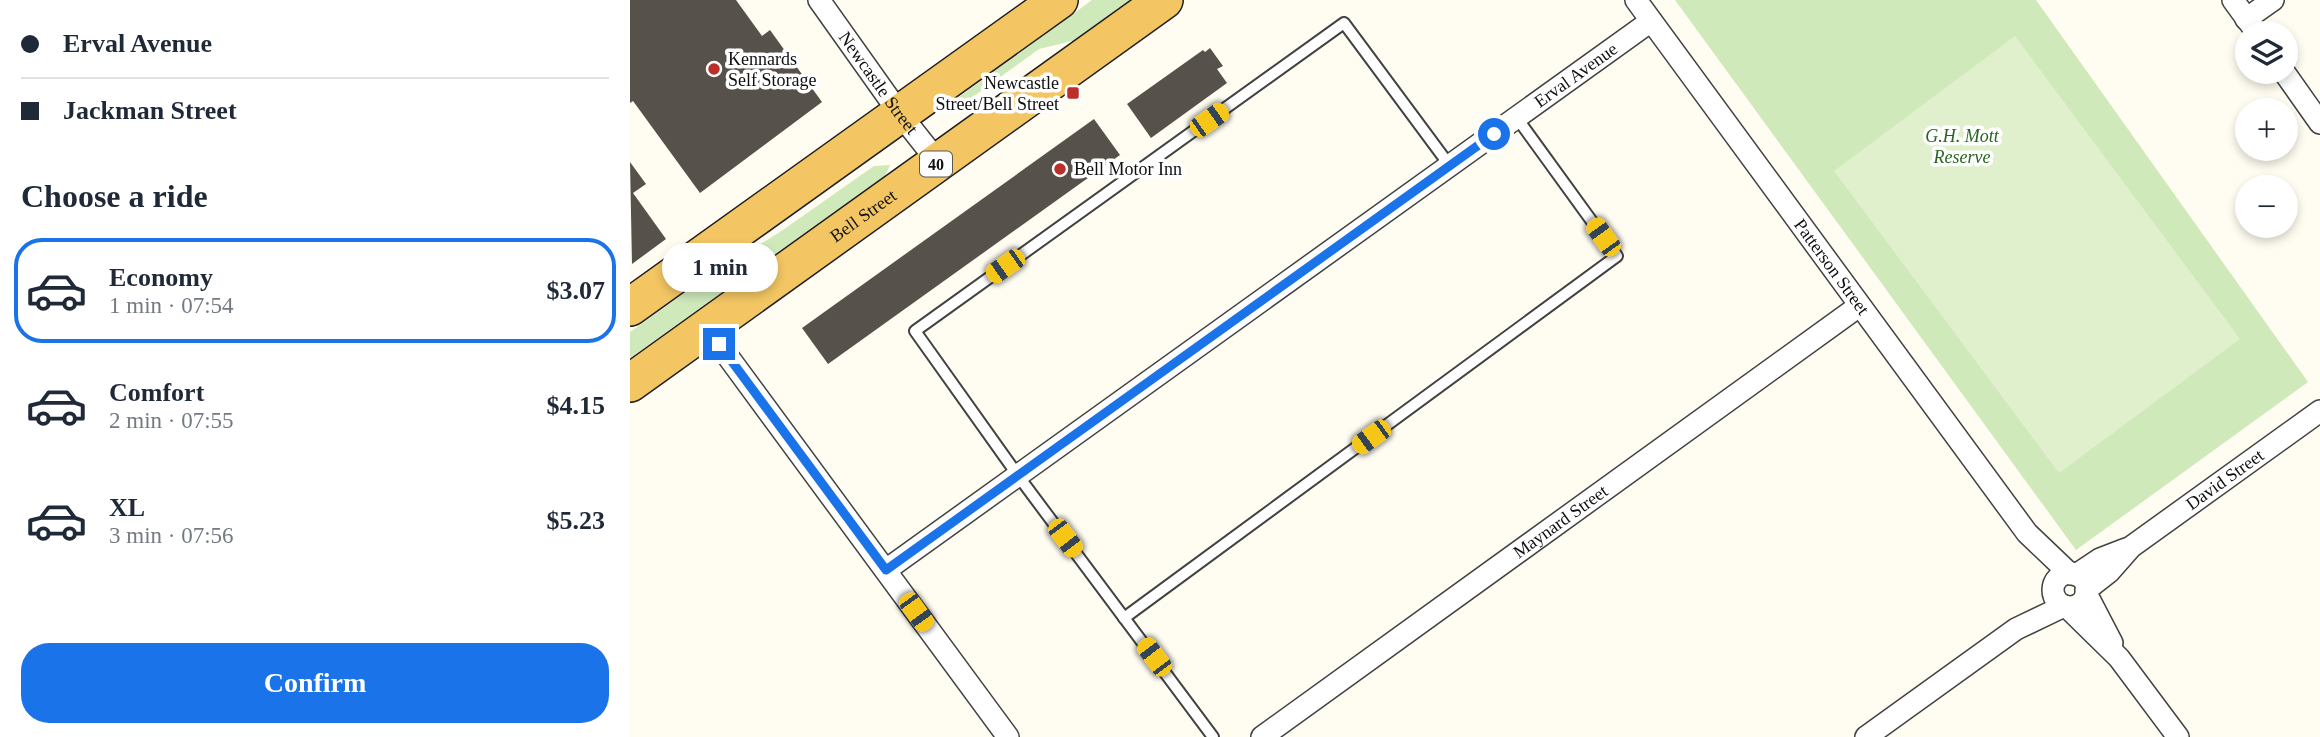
<!DOCTYPE html>
<meta charset="utf-8">
<style>
:root{--surface:#fff;--page:#f6f6f7;--text:#1f2937;--muted:#747a83;--line:#e0e1e3;--accent:#1a73e8}
body{margin:0;font-family:"Times New Roman",serif;background:var(--page);color:var(--text);height:100vh;display:flex;flex-direction:column;font-size:26px;white-space:nowrap}
*{box-sizing:border-box;margin:0}
p{font-size:23px;color:var(--muted)}
.icon{flex:none;width:38px;height:38px;fill:none;stroke:currentColor;stroke-width:2;stroke-linecap:round;stroke-linejoin:round}
.map{position:relative;flex:1;overflow:hidden}
.details{display:flex;flex-direction:column;background:var(--surface);width:630px}
.details>*{flex:none}
.banner{display:grid;align-content:center;height:154px;padding:0 21px;background:var(--surface)}
.fabs{position:absolute;left:1605px;top:21px;display:grid;gap:14px}
.fabs a{display:grid;place-items:center;width:63px;height:63px;border-radius:50%;background:var(--surface);box-shadow:0 4px 10px #0003;font-size:35px}
.end{position:absolute;width:32px;height:32px;margin:-16px;border:9px solid #1a73e8;background:#fff;box-shadow:0 0 0 4px #fff}
.from{border-radius:50%}
.bubble{position:absolute;height:49px;border-radius:24px;background:var(--surface);box-shadow:0 4px 10px #0003;font-size:23px;font-weight:700;line-height:49px;text-align:center}
.car{position:absolute;width:21px;height:42px;margin:-21px -10px;border-radius:9px;box-shadow:0 0 5px 2px #0007;background:linear-gradient(#f5c518 24%,#345 0 40%,#f5c518 0 76%,#345 0 86%,#f5c518 0)}
.banner b{display:flex;align-items:center;gap:24px;height:66px;font-size:26px}
.banner b+b{border-top:2px solid var(--line)}
.banner i{width:18px;height:18px;background:var(--text)}
ul{padding:0;list-style:none}
li{display:flex;align-items:center;gap:21px;height:105px;margin:0 14px 10px;padding:0 7px;border:4px solid transparent;border-radius:28px}
li div{flex:1}
li b{display:block;font-size:26px}
li em{font-style:normal;font-weight:700}
li.selected{border-color:var(--accent)}
li>.icon{width:63px;height:63px;stroke-width:1.5}
h2{padding:0 21px;font-size:32px;line-height:84px}
.cta{display:flex;gap:14px;margin-top:auto;padding:14px 21px}
.cta a{flex:1;height:80px;border-radius:28px;background:var(--accent);color:#fff;font-size:28px;font-weight:700;line-height:80px;text-align:center}
main{display:flex;flex:1;min-height:0}
.map>svg:first-child{display:block}
.green{fill:#cfe9bb}
.pitch{fill:#e1f0cc}
.building{fill:#57514b}
.lines{fill:none;stroke-linecap:round;stroke-linejoin:round}
.service-casing{stroke:#424242;stroke-width:14}
.minor-casing{stroke:#424242;stroke-width:24}
.trunk-casing{stroke:#202020;stroke-width:40}
.service{stroke:#fff;stroke-width:10}
.minor{stroke:#fff;stroke-width:21}
.trunk{stroke:#f3c663;stroke-width:37}
.route{stroke:#1a73e8;stroke-width:9}
.poi-dot{fill:#bc2e29;stroke:#fff;stroke-width:2.5}
.labels{text-anchor:middle;dominant-baseline:central;stroke-width:7;stroke-linejoin:round;paint-order:stroke}
.shield{fill:#fff;stroke:#575757;stroke-width:2}
.shield-label{font-size:16px;font-weight:bold;fill:#0f0f0f}
.poi-label{font-size:18px;fill:#0f0f0f;stroke:#fff;text-anchor:start}
.street-label{font-size:18px;fill:#0f0f0f;stroke:#fff}
.park-label{font-size:18px;font-style:italic;fill:#286620;stroke:#fff}
</style>
<main>
<section class="details">
<div class="banner">
<b><i class="from"></i>Erval Avenue</b>
<b><i></i>Jackman Street</b>
</div>
<h2>Choose a ride</h2>
<ul>
<li class="selected"><svg class="icon" aria-label="car" viewBox="0 0 24 24"><path d="M5 17H2v-5l4-1 3-4h7l3 4 3 1v5h-3M9 17h6M6 11h13"/><circle cx="7" cy="17" r="2"/><circle cx="17" cy="17" r="2"/></svg><div><b>Economy</b><p>1 min · 07:54</p></div><em>$3.07</em></li>
<li><svg class="icon" aria-label="car" viewBox="0 0 24 24"><path d="M5 17H2v-5l4-1 3-4h7l3 4 3 1v5h-3M9 17h6M6 11h13"/><circle cx="7" cy="17" r="2"/><circle cx="17" cy="17" r="2"/></svg><div><b>Comfort</b><p>2 min · 07:55</p></div><em>$4.15</em></li>
<li><svg class="icon" aria-label="car" viewBox="0 0 24 24"><path d="M5 17H2v-5l4-1 3-4h7l3 4 3 1v5h-3M9 17h6M6 11h13"/><circle cx="7" cy="17" r="2"/><circle cx="17" cy="17" r="2"/></svg><div><b>XL</b><p>3 min · 07:56</p></div><em>$5.23</em></li>
</ul>
<div class="cta"><a>Confirm</a></div>
</section>
<div class="map">
<svg width="1690" height="737" viewBox="0 0 1690 737">
<rect width="100%" height="100%" fill="#fffdf1"/>
<!-- green -->
<g class="green">
<path d="M462,0H504L450,39L409,49L326,109L318,111L321,103Z"/>
<path d="M1045,0H1406L1678,382L1446,550Z"/>
<path d="M260,165L255,176L0,358V332L81,274L150,232L244,166Z"/>
</g>
<!-- pitch -->
<path class="pitch" d="M1385,36L1610,339L1429,473L1204,171Z"/>
<!-- building -->
<g class="building">
<path d="M0,0H106L132,36L140,30L192,102L70,193L3,101L0,103Z"/>
<path d="M580,48L593,66L587,69L597,83L521,138L497,104L573,50L575,52Z"/>
<path d="M464,119L490,155L198,364L172,328Z"/>
<path d="M0,162L16,184L3,193L36,239L2,264Z"/>
</g>
<g class="lines">
<defs>
<g id="service">
<path d="M494,618L987,256L887,118"/>
<path d="M583,737L389,477L285,331L714,23L820,166"/>
</g>
<g id="minor">
<path id="s1" d="M189,0L270,114L308,162"/>
<path id="s2" d="M1006,0L1397,533L1440,574"/>
<path d="M1603,0L1627,33"/>
<path d="M1616,19L1643,0"/>
<path d="M1654,72L1690,123"/>
<path d="M77,328L378,737"/>
<path id="s3" d="M256,570L1021,21"/>
<circle cx="1440" cy="590" r="17"/>
<path d="M1446,575L1470,559L1496,549"/>
<path id="s4" d="M1456,590L1479,572L1501,547L1690,411"/>
<path d="M1456,593L1482,643"/>
<path d="M1437,607L1489,658L1548,737"/>
<path id="s5" d="M632,737L1229,306"/>
<path d="M1236,737L1386,629L1434,606"/>
</g>
<g id="trunk">
<path d="M0,307L429,0"/>
<path id="s6" d="M0,383L534,0"/>
</g>
</defs>
<!-- service casing -->
<use href="#service" class="service-casing"/>
<!-- minor casing -->
<use href="#minor" class="minor-casing"/>
<!-- trunk casing -->
<use href="#trunk" class="trunk-casing"/>
<!-- service -->
<use href="#service" class="service"/>
<!-- minor -->
<use href="#minor" class="minor"/>
<!-- trunk -->
<use href="#trunk" class="trunk"/>
</g>
<g class="lines">
<!-- route -->
<path class="route" d="M89,344L256,570L864,134"/>
</g>
<!-- markers -->
<g class="poi-dot">
<circle cx="84" cy="69" r="7"/>
<rect x="436" y="86" width="14" height="14" rx="3.5"/>
<circle cx="430" cy="169" r="7"/>
</g>
<g class="labels">
<!-- shield labels -->
<rect class="shield" x="290" y="151.5" width="32" height="25" rx="5"/>
<g class="shield-label">
<text x="306" y="164">40</text>
</g>
<!-- poi labels -->
<g class="poi-label">
<text x="98" y="59">Kennards<tspan x="98" dy="21">Self Storage</tspan></text>
<text x="429" y="83" text-anchor="end">Newcastle<tspan x="429" dy="21">Street/Bell Street</tspan></text>
<text x="444" y="169">Bell Motor Inn</text>
</g>
<!-- street labels -->
<g class="street-label">
<text stroke="none"><textPath href="#s3" startOffset="849">Erval Avenue</textPath></text>
<text stroke="none"><textPath href="#s1" startOffset="102">Newcastle Street</textPath></text>
<text stroke="none"><textPath href="#s6" startOffset="287">Bell Street</textPath></text>
<text stroke="none"><textPath href="#s2" startOffset="331">Patterson Street</textPath></text>
<text stroke="none"><textPath href="#s4" startOffset="178">David Street</textPath></text>
<text stroke="none"><textPath href="#s5" startOffset="368">Maynard Street</textPath></text>
</g>
<!-- park labels -->
<g class="park-label">
<text x="1332" y="136">G.H. Mott<tspan x="1332" dy="21">Reserve</tspan></text>
</g>
</g>
</svg>
<div class="fabs">
<a><svg class="icon" aria-label="layers" viewBox="0 0 24 24"><path d="M12 4l9 5-9 5-9-5zM3 14l9 5 9-5"/></svg></a>
<a>+</a>
<a>−</a>
</div>
<i class="end from" style="left:864px;top:134px"></i>
<i class="end" style="left:89px;top:344px"></i>
<div class="bubble" style="left:32px;top:243px;width:116px">1 min</div>
<i class="car" style="left:579px;top:120px;rotate:55deg"></i>
<i class="car" style="left:973px;top:237px;rotate:324deg"></i>
<i class="car" style="left:375px;top:266px;rotate:235deg"></i>
<i class="car" style="left:741px;top:437px;rotate:234deg"></i>
<i class="car" style="left:435px;top:538px;rotate:143deg"></i>
<i class="car" style="left:286px;top:612px;rotate:144deg"></i>
<i class="car" style="left:524px;top:657px;rotate:323deg"></i>
</div>
</main>
